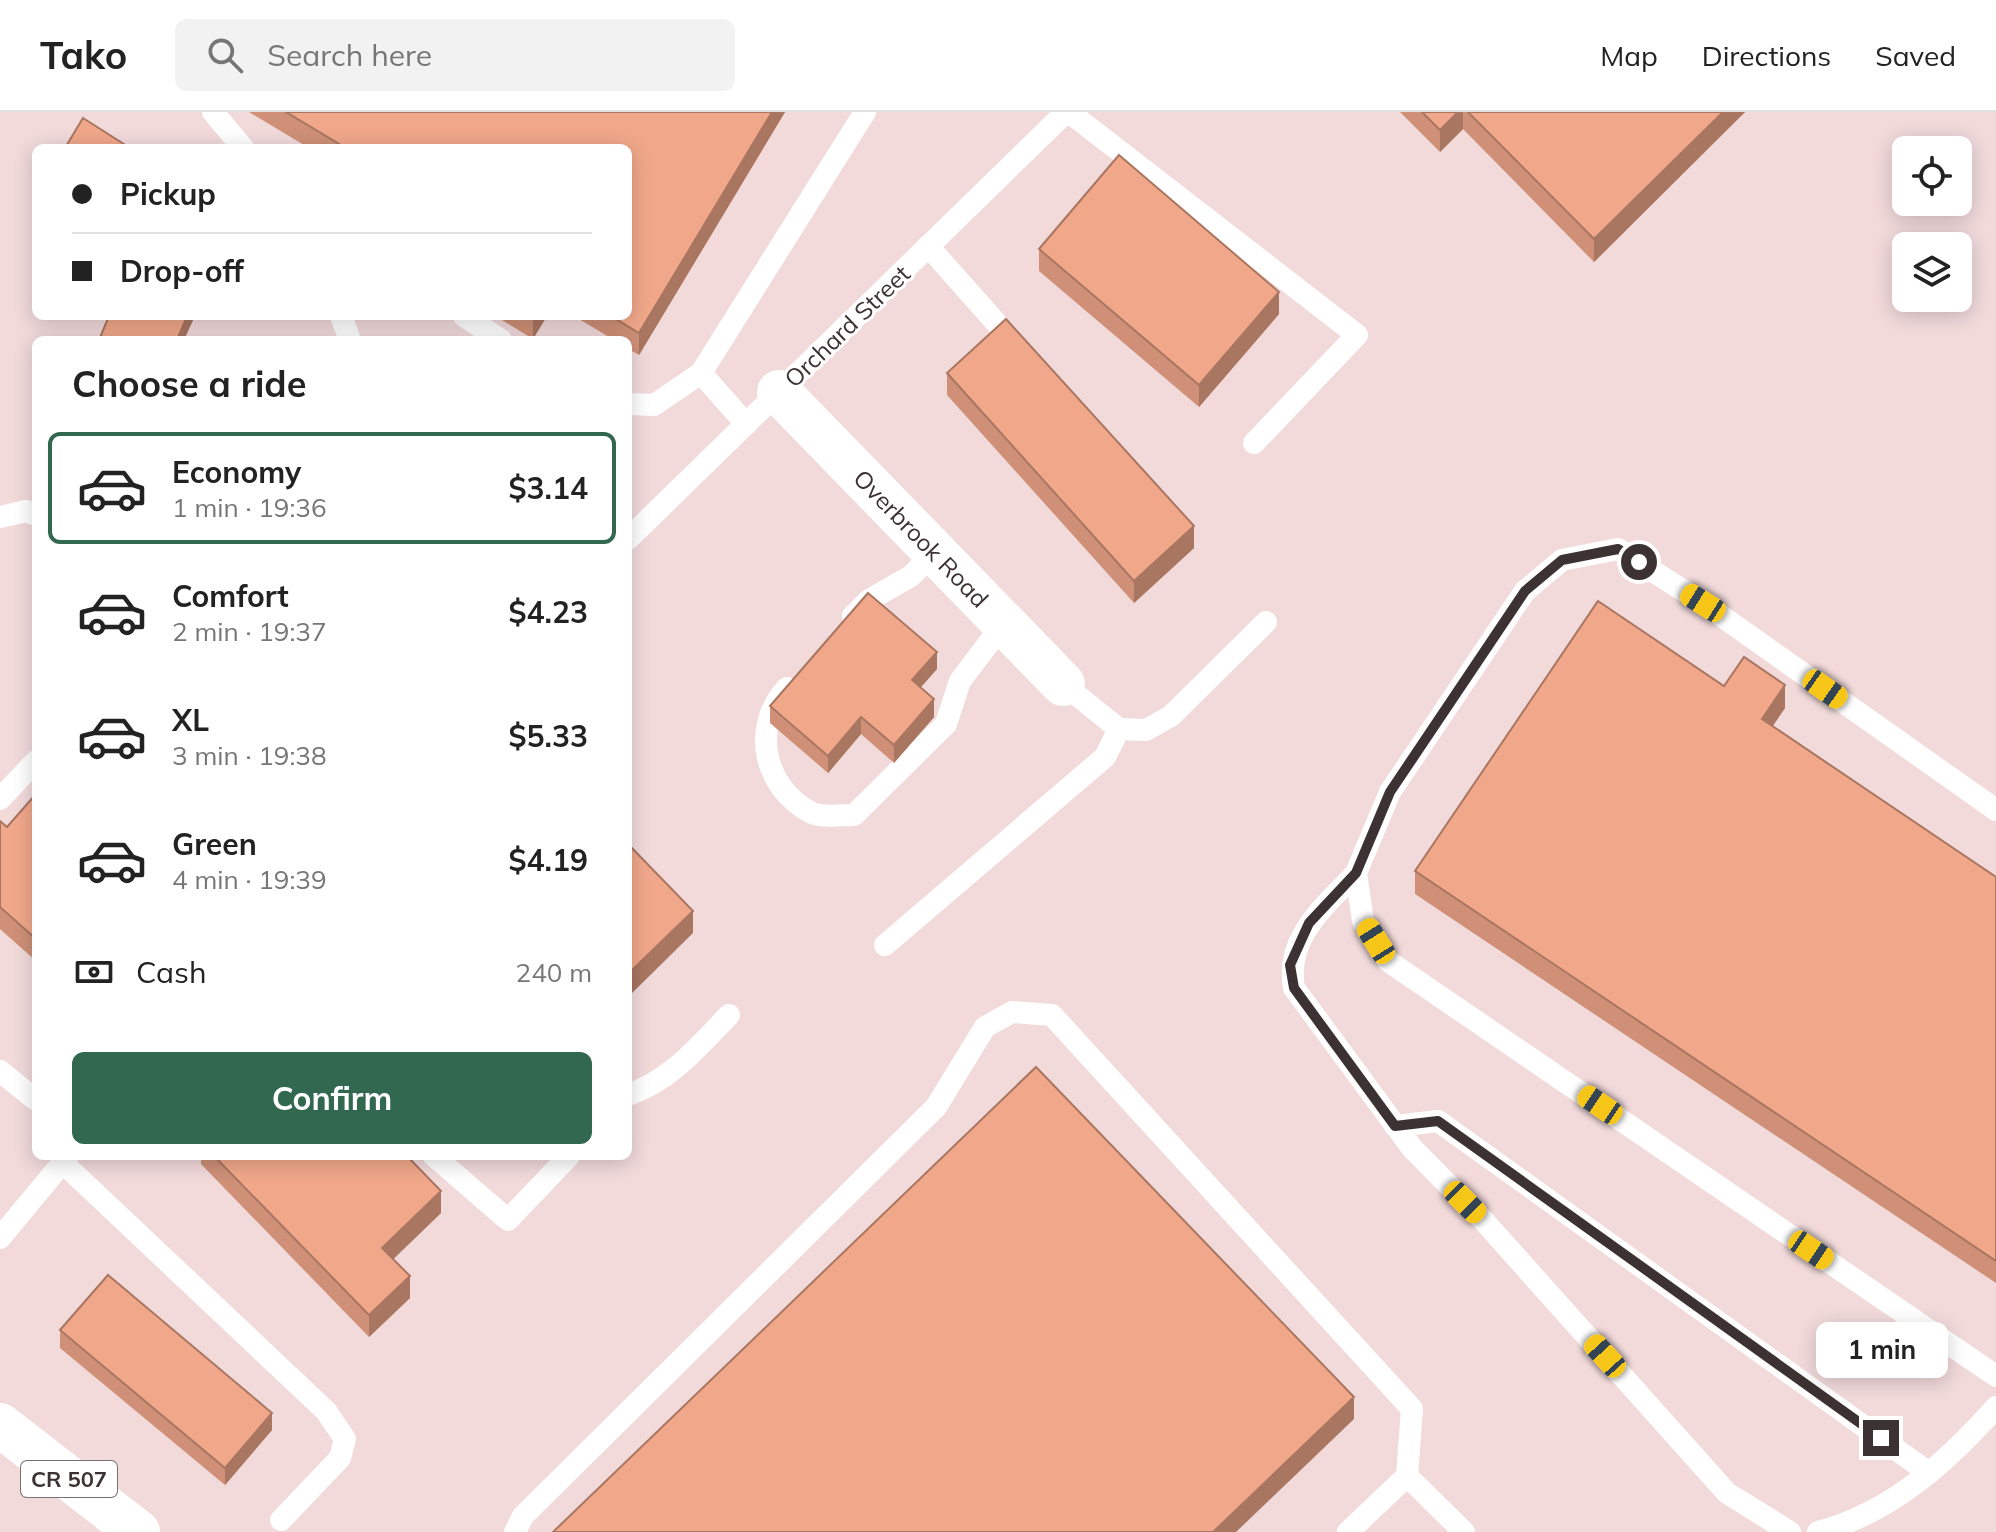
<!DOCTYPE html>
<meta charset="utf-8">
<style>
:root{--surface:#fff;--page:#f2f2f2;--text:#222;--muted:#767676;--line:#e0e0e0;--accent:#32684f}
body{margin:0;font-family:Mulish,sans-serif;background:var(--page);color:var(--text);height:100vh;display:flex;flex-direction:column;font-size:30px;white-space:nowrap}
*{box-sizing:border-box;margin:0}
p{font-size:26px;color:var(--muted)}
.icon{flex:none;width:44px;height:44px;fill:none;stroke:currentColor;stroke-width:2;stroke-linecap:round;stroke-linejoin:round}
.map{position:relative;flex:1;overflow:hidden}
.drawer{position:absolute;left:32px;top:224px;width:600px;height:824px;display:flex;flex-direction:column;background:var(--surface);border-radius:12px;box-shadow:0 4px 20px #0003}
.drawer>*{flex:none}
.guide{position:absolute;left:32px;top:32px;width:600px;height:176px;border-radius:12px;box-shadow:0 4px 20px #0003;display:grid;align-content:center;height:176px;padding:0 40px;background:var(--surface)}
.buttons{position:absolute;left:1892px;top:24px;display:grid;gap:16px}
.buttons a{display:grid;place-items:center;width:80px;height:80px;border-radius:12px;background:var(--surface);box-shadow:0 4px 20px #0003;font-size:40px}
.end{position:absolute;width:36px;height:36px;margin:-18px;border:10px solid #3c3233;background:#fff;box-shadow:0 0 0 4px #fff}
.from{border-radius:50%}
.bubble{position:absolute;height:56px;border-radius:12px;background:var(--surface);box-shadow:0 4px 20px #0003;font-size:26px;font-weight:700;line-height:56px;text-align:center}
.car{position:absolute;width:24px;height:48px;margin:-24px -12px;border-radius:10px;box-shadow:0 0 6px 2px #0007;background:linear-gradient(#f5c518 24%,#345 0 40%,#f5c518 0 76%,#345 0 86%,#f5c518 0)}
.guide b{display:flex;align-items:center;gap:28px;height:76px;font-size:30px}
.guide b+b{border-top:2px solid var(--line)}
.guide i{width:20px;height:20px;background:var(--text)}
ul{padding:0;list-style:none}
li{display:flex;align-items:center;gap:24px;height:112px;margin:0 16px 12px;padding:0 24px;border:4px solid transparent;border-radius:12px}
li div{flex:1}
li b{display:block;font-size:30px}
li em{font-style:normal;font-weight:700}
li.on{border-color:var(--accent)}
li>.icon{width:72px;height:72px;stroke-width:1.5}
h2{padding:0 40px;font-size:36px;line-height:96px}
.pay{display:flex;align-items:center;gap:20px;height:88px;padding:0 40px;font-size:30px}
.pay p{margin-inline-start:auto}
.primary-button{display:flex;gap:16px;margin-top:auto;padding:16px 40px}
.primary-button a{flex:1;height:92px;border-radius:12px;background:var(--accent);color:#fff;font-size:32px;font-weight:700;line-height:92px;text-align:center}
header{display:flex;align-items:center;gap:48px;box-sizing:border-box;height:112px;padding:0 40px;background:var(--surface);border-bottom:2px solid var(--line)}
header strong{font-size:38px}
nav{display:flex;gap:44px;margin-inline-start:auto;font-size:28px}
.search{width:560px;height:72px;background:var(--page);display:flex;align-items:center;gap:20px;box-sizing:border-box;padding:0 28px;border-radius:12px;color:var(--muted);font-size:30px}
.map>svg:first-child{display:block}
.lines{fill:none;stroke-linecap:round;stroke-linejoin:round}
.lane{stroke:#fff;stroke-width:22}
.street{stroke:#fff;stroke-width:44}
.primary{stroke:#fff;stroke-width:44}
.wall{fill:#cf9077}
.shaded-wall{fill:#a97661}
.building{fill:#f1a88a;stroke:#a97661;stroke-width:2}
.route{stroke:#3c3233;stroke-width:10}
.labels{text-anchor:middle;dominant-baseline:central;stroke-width:6;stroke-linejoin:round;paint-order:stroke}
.shield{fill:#fff;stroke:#767070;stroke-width:2}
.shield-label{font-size:22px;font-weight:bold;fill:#3c3233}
.street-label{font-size:24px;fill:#3c3233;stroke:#fff}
</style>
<header>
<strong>Tako</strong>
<div class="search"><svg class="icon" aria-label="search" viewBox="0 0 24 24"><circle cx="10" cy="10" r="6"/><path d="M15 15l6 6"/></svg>Search here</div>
<nav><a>Map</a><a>Directions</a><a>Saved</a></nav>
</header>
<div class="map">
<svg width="1996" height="1420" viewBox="0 0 1996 1420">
<rect width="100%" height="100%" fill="#f2dadb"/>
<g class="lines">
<!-- lane -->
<g class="lane">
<path d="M213,0L243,36"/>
<path d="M1069,0L1357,223L1254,331"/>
<path d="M928,134L999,214"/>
<path d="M341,204L350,228"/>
<path d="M464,204L501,228"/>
<path d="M628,292L654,293L701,261"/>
<path d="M746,312L701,261L865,0"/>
<path d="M0,405L26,399L36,403"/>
<path d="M628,427L1066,0"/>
<path d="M853,504L869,488L911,464L935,440"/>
<path d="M1063,572L1119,617L1146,618L1171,604L1266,510"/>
<path d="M787,576C751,615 763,674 810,700C820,706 841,703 854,703L946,612L960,569L1004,511"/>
<path d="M0,687L36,649"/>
<path d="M1996,698L1703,491L1618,437L1562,448L1525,479L1390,680L1356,761L1363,809L1388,849L1996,1264"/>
<path d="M1356,761C1324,795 1285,826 1294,876L1412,1036L1483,1108L1727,1381L1790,1420"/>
<path d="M885,833L1105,645L1119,617"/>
<path d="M0,959L36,988"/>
<path d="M628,983C671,968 698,935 729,903"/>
<path d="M1395,1014L1438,1009L1929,1361"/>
<path d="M434,1044L508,1108L569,1044"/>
<path d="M62,1050L326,1299L345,1327L340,1346L281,1408"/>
<path d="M0,1126L68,1044"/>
<path d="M515,1420L523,1404L936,995L985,915L1012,900L1052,903L1412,1297L1407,1364"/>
<path d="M1348,1420L1407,1364L1464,1420"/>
<path d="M1818,1420C1891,1401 1947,1350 1996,1295"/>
</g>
<!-- street -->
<path class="street" id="s1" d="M779,280L1063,572"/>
<!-- primary -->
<path class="primary" d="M0,1313L138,1420"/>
</g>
<!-- wall -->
<g class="wall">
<path d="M249,0H785L639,243L628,237V228H614L574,204H628V36H309Z"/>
<path d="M1400,0H1745L1594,150L1463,17L1440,40Z"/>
<path d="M1039,137L1279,202L1199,295L1039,159Z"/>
<path d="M497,204H547L533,227L497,205Z"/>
<path d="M947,261L1194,436L1134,491L947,283Z"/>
<path d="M937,557L921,575L934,605L894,651L861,622L828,661L770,611V594Z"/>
<path d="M1724,574L1785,596L1772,614L1996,765V1171L1415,782V759Z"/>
<path d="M36,682V849L0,817V709L7,715Z"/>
<path d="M201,1044H407L441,1101L393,1147L410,1186L369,1225L201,1052Z"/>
<path d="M60,1218L272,1318L225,1373L60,1236Z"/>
</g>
<!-- shaded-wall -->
<g class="shaded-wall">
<path d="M772,0H785L639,243V221Z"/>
<path d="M1458,0H1463V17L1440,40V18Z"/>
<path d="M1723,0H1745L1594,150V127Z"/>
<path d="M1279,180V202L1199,295V273Z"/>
<path d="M187,204H195L184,228H177Z"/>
<path d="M533,204H547L533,227Z"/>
<path d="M1194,414V436L1134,491V469Z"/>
<path d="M937,540V557L912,585V568Z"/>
<path d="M1785,573V596L1762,630V607Z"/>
<path d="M934,587V605L894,651V633Z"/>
<path d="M861,605V622L828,661V644Z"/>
<path d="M693,799V821L628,885V862Z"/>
<path d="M441,1079V1101L382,1158V1136Z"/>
<path d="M410,1164V1186L369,1225V1203Z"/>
<path d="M1354,1285V1307L1236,1420H1213Z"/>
<path d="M272,1301V1318L225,1373V1356Z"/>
</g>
<!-- building -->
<g class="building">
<path d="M286,0H772L639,221L611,204H628V36H346Z"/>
<path d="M1422,0H1458L1440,18Z"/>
<path d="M1468,0H1723L1594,127Z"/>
<path d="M83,6L130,36H65Z"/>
<path d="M1119,43L1279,180L1199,273L1039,137Z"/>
<path d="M109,204H187L177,228H99Z"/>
<path d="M1006,207L1194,414L1134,469L947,261Z"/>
<path d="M868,481L937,540L912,568L934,587L894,633L861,605L828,644L770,594Z"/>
<path d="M1598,489L1724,574L1744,545L1785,573L1762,607L1996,765V1149L1415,759Z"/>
<path d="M36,682V827L0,795V709L7,715Z"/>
<path d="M628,732L693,799L628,862Z"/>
<path d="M1036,955L1354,1285L1213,1420H553Z"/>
<path d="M214,1044H407L441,1079L382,1136L410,1164L369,1203Z"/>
<path d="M108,1163L272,1301L225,1356L60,1218Z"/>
</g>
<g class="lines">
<!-- route -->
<path class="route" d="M1639,450L1618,437L1562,448L1525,479L1390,680L1356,761L1309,811L1290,853L1294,876L1395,1014L1438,1009L1881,1326"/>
</g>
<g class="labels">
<!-- shield labels -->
<rect class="shield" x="21" y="1349" width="96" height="36" rx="6"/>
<g class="shield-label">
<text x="69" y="1367">CR 507</text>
</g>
<!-- street labels -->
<g class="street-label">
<text transform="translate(847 214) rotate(-44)">Orchard Street</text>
<text stroke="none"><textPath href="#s1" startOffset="204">Overbrook Road</textPath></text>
</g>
</g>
</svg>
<div class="buttons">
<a><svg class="icon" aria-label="locate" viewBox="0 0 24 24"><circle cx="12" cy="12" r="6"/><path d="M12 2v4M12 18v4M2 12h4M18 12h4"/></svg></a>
<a><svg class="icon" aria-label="layers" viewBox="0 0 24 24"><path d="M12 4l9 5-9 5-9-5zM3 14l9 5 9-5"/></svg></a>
</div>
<i class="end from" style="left:1639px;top:450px"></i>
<i class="end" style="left:1881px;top:1326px"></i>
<div class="bubble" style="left:1816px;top:1210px;width:132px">1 min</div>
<i class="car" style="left:1703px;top:491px;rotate:302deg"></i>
<i class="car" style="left:1825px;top:577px;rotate:125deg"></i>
<i class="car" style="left:1376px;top:829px;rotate:328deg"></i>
<i class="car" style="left:1600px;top:993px;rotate:304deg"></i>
<i class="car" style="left:1465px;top:1090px;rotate:135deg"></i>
<i class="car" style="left:1811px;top:1138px;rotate:124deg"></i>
<i class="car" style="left:1605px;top:1244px;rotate:318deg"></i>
<div class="guide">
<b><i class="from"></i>Pickup</b>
<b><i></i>Drop-off</b>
</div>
<section class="drawer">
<h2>Choose a ride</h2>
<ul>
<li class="on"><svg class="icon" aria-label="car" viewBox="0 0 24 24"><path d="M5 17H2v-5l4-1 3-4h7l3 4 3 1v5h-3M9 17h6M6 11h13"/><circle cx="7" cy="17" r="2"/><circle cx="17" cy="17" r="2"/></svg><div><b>Economy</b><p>1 min · 19:36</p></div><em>$3.14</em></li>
<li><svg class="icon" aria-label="car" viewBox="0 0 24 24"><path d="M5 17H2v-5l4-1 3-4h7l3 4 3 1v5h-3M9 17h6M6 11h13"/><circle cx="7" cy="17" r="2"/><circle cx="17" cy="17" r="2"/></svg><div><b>Comfort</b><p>2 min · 19:37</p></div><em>$4.23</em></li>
<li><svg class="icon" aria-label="car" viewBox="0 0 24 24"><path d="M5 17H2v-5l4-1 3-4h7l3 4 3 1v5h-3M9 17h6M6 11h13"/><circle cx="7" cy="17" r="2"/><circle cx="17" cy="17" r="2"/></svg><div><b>XL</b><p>3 min · 19:38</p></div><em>$5.33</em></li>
<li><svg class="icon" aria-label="car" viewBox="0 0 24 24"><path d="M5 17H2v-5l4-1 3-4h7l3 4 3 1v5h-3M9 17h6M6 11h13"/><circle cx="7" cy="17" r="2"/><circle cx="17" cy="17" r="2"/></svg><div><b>Green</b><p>4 min · 19:39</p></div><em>$4.19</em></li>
</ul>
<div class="pay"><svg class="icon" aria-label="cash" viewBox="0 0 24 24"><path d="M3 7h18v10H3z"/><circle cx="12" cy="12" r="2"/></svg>Cash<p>240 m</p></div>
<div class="primary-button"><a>Confirm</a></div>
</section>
</div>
